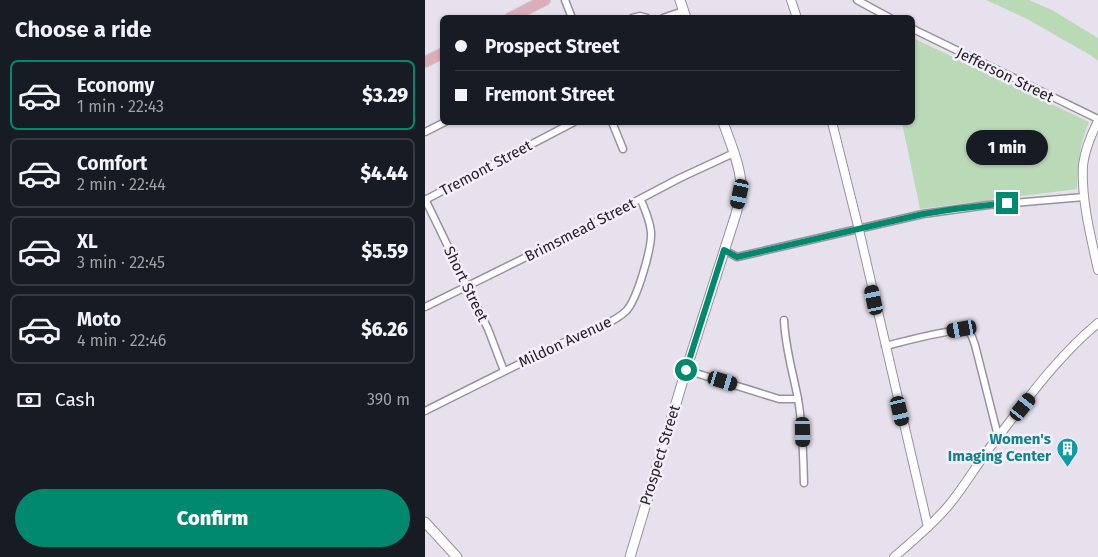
<!DOCTYPE html>
<meta charset="utf-8">
<style>
:root{--surface:#171b24;--page:#242831;--text:#f1f3f6;--muted:#9ea1a6;--line:#363941;--accent:#00896e}
body{margin:0;font-family:"Fira Sans",sans-serif;background:var(--page);color:var(--text);height:100vh;display:flex;flex-direction:column;font-size:19px;white-space:nowrap}
*{box-sizing:border-box;margin:0}
p{font-size:16px;color:var(--muted)}
.icon{flex:none;width:28px;height:28px;fill:none;stroke:currentColor;stroke-width:2;stroke-linecap:round;stroke-linejoin:round}
.map{position:relative;flex:1;overflow:hidden}
.sheet{display:flex;flex-direction:column;background:var(--surface);width:425px}
.sheet>*{flex:none}
.top-card{position:absolute;left:15px;top:15px;width:475px;height:110px;border-radius:8px;box-shadow:0 1px 4px #0004;display:grid;align-content:center;height:110px;padding:0 15px;background:var(--surface)}
.end{position:absolute;width:22px;height:22px;margin:-11px;border:6px solid #00896e;background:#fff;box-shadow:0 0 0 2px #fff}
.from{border-radius:50%}
.bubble{position:absolute;height:35px;border-radius:18px;background:var(--surface);box-shadow:0 1px 4px #0004;font-size:16px;font-weight:800;line-height:35px;text-align:center}
.car{position:absolute;width:15px;height:30px;margin:-15px -8px;border-radius:6px;box-shadow:0 0 4px 1px #0007;background:linear-gradient(#222 24%,#8ab4d8 0 40%,#222 0 76%,#8ab4d8 0 86%,#222 0)}
.top-card b{display:flex;align-items:center;gap:18px;height:48px;font-size:19px}
.top-card b+b{border-top:1px solid var(--line)}
.top-card i{width:12px;height:12px;background:var(--text)}
ul{padding:0;list-style:none}
li{display:flex;align-items:center;gap:15px;height:70px;margin:0 10px 8px;padding:0 5px;border:2px solid var(--line);border-radius:8px}
li div{flex:1}
li b{display:block;font-size:19px}
li em{font-style:normal;font-weight:800}
li.current{border-color:var(--accent)}
li>.icon{width:45px;height:45px;stroke-width:1.5}
h2{padding:0 15px;font-size:22px;line-height:60px}
.pay{display:flex;align-items:center;gap:12px;height:55px;padding:0 15px;font-size:19px}
.pay p{margin-inline-start:auto}
.action{display:flex;gap:10px;margin-top:auto;padding:10px 15px}
.action a{flex:1;height:58px;border-radius:30px;background:var(--accent);color:#fff;font-size:20px;font-weight:800;line-height:58px;text-align:center}
main{display:flex;flex:1;min-height:0}
.map>svg:first-child{display:block}
.green{fill:#bad9b7}
.lines{fill:none;stroke-linecap:round;stroke-linejoin:round}
.minor-casing{stroke:#99929e;stroke-width:9}
.tertiary-casing{stroke:#99929e;stroke-width:10}
.secondary-casing{stroke:#99929e;stroke-width:11}
.primary-casing{stroke:#c6c6c7;stroke-width:12}
.minor{stroke:#fff;stroke-width:6}
.tertiary{stroke:#fff;stroke-width:8}
.secondary{stroke:#fff;stroke-width:9}
.primary{stroke:#dcadb8;stroke-width:10}
.route{stroke:#00896e;stroke-width:6}
.labels{text-anchor:middle;dominant-baseline:central;stroke-width:5;stroke-linejoin:round;paint-order:stroke}
.street-label{font-size:15px;fill:#252327;stroke:#f5eefb}
.culture-label{font-size:15px;font-weight:bold;fill:#0d838f;stroke:#f5eefb;text-anchor:end}
</style>
<main>
<section class="sheet">
<h2>Choose a ride</h2>
<ul>
<li class="current"><svg class="icon" aria-label="car" viewBox="0 0 24 24"><path d="M5 17H2v-5l4-1 3-4h7l3 4 3 1v5h-3M9 17h6M6 11h13"/><circle cx="7" cy="17" r="2"/><circle cx="17" cy="17" r="2"/></svg><div><b>Economy</b><p>1 min · 22:43</p></div><em>$3.29</em></li>
<li><svg class="icon" aria-label="car" viewBox="0 0 24 24"><path d="M5 17H2v-5l4-1 3-4h7l3 4 3 1v5h-3M9 17h6M6 11h13"/><circle cx="7" cy="17" r="2"/><circle cx="17" cy="17" r="2"/></svg><div><b>Comfort</b><p>2 min · 22:44</p></div><em>$4.44</em></li>
<li><svg class="icon" aria-label="car" viewBox="0 0 24 24"><path d="M5 17H2v-5l4-1 3-4h7l3 4 3 1v5h-3M9 17h6M6 11h13"/><circle cx="7" cy="17" r="2"/><circle cx="17" cy="17" r="2"/></svg><div><b>XL</b><p>3 min · 22:45</p></div><em>$5.59</em></li>
<li><svg class="icon" aria-label="car" viewBox="0 0 24 24"><path d="M5 17H2v-5l4-1 3-4h7l3 4 3 1v5h-3M9 17h6M6 11h13"/><circle cx="7" cy="17" r="2"/><circle cx="17" cy="17" r="2"/></svg><div><b>Moto</b><p>4 min · 22:46</p></div><em>$6.26</em></li>
</ul>
<div class="pay"><svg class="icon" aria-label="cash" viewBox="0 0 24 24"><path d="M3 7h18v10H3z"/><circle cx="12" cy="12" r="2"/></svg>Cash<p>390 m</p></div>
<div class="action"><a>Confirm</a></div>
</section>
<div class="map">
<svg width="673" height="557" viewBox="0 0 673 557">
<rect width="100%" height="100%" fill="#e7e1ed"/>
<!-- green -->
<g class="green">
<path d="M561,0H604L627,10L673,38V61L667,56L602,19Z"/>
<path d="M488,38L664,122C654,144 653,165 652,189L495,209L477,123L488,122Z"/>
</g>
<g class="lines">
<defs>
<g id="minor">
<path d="M140,0L147,18"/>
<path d="M432,0L465,18"/>
<path d="M207,18L215,16L222,18"/>
<path d="M238,18L258,11"/>
<path d="M488,29L673,119"/>
<path d="M187,122L198,149"/>
<path d="M0,132L20,122"/>
<path d="M0,199L63,329L79,371"/>
<path d="M0,200L149,122"/>
<path d="M299,250L312,257L498,214L563,205L659,197"/>
<path d="M0,307L158,229L255,178L309,153"/>
<path d="M359,320C360,347 368,373 373,399C378,427 378,455 379,483"/>
<path d="M460,346C473,343 535,326 543,331C547,334 548,340 550,345L573,436"/>
<path d="M261,370L354,399H373"/>
<path d="M0,411C48,387 95,363 144,340C162,331 186,325 201,311C212,300 227,248 226,232C225,220 220,210 216,200"/>
</g>
<g id="tertiary">
<path d="M366,0L372,18"/>
<path d="M673,121C666,135 660,149 658,165C656,200 666,237 673,270"/>
<path d="M407,122L434,230L503,527"/>
<path d="M469,557C488,541 508,524 524,505C542,483 555,459 573,437C603,398 635,354 673,323"/>
</g>
<g id="secondary">
<path d="M255,0L261,18"/>
<path d="M0,522L32,557"/>
<path d="M205,557L261,370L311,214C314,203 316,193 316,183C314,162 305,142 298,122"/>
</g>
<g id="primary">
<path d="M85,18L120,0"/>
<path d="M0,62L18,53"/>
</g>
</defs>
<!-- minor casing -->
<use href="#minor" class="minor-casing"/>
<!-- tertiary casing -->
<use href="#tertiary" class="tertiary-casing"/>
<!-- secondary casing -->
<use href="#secondary" class="secondary-casing"/>
<!-- primary casing -->
<use href="#primary" class="primary-casing"/>
<!-- minor -->
<use href="#minor" class="minor"/>
<!-- tertiary -->
<use href="#tertiary" class="tertiary"/>
<!-- secondary -->
<use href="#secondary" class="secondary"/>
<!-- primary -->
<use href="#primary" class="primary"/>
</g>
<g class="lines">
<!-- route -->
<path class="route" d="M261,370L299,250L312,257L498,214L530,209L582,203"/>
</g>
<!-- icons -->
<defs>
<symbol id="building-pin" viewBox="-11 -11 22 30"><path d="M0 17L-7.5 6A9.5 9.5 0 1 1 7.5 6Z" fill="#0f9aa8" stroke="#f5eefb"/><path d="M-4-6H4V6H1V3H-1V6H-4ZM-2.5-4.3h1.7v1.8h-1.7ZM.8-4.3h1.7v1.8H.8ZM-2.5-1h1.7V.8h-1.7ZM.8-1h1.7V.8H.8Z" fill="#fff"/></symbol>
</defs>
<g fill-rule="evenodd">
<use href="#building-pin" x="630" y="436" width="25" height="34"/>
</g>
<g class="labels">
<!-- street labels -->
<g class="street-label">
<text transform="translate(580 75) rotate(26)">Jefferson Street</text>
<text transform="translate(61 168) rotate(-28)">Tremont Street</text>
<text transform="translate(155 230) rotate(-27)">Brimsmead Street</text>
<text transform="translate(41 284) rotate(64)">Short Street</text>
<text transform="translate(140 342) rotate(-25)">Mildon Avenue</text>
<text transform="translate(235 455) rotate(-73)">Prospect Street</text>
</g>
<!-- culture labels -->
<g class="culture-label">
<text x="626" y="439">Women's<tspan x="626" dy="17">Imaging Center</tspan></text>
</g>
</g>
</svg>
<i class="end from" style="left:261px;top:370px"></i>
<i class="end" style="left:582px;top:203px"></i>
<div class="bubble" style="left:541px;top:130px;width:82px">1 min</div>
<i class="car" style="left:315px;top:194px;rotate:192deg"></i>
<i class="car" style="left:449px;top:300px;rotate:348deg"></i>
<i class="car" style="left:537px;top:329px;rotate:260deg"></i>
<i class="car" style="left:298px;top:381px;rotate:107deg"></i>
<i class="car" style="left:598px;top:407px;rotate:39deg"></i>
<i class="car" style="left:475px;top:411px;rotate:167deg"></i>
<i class="car" style="left:378px;top:432px;rotate:179deg"></i>
<div class="top-card">
<b><i class="from"></i>Prospect Street</b>
<b><i></i>Fremont Street</b>
</div>
</div>
</main>
